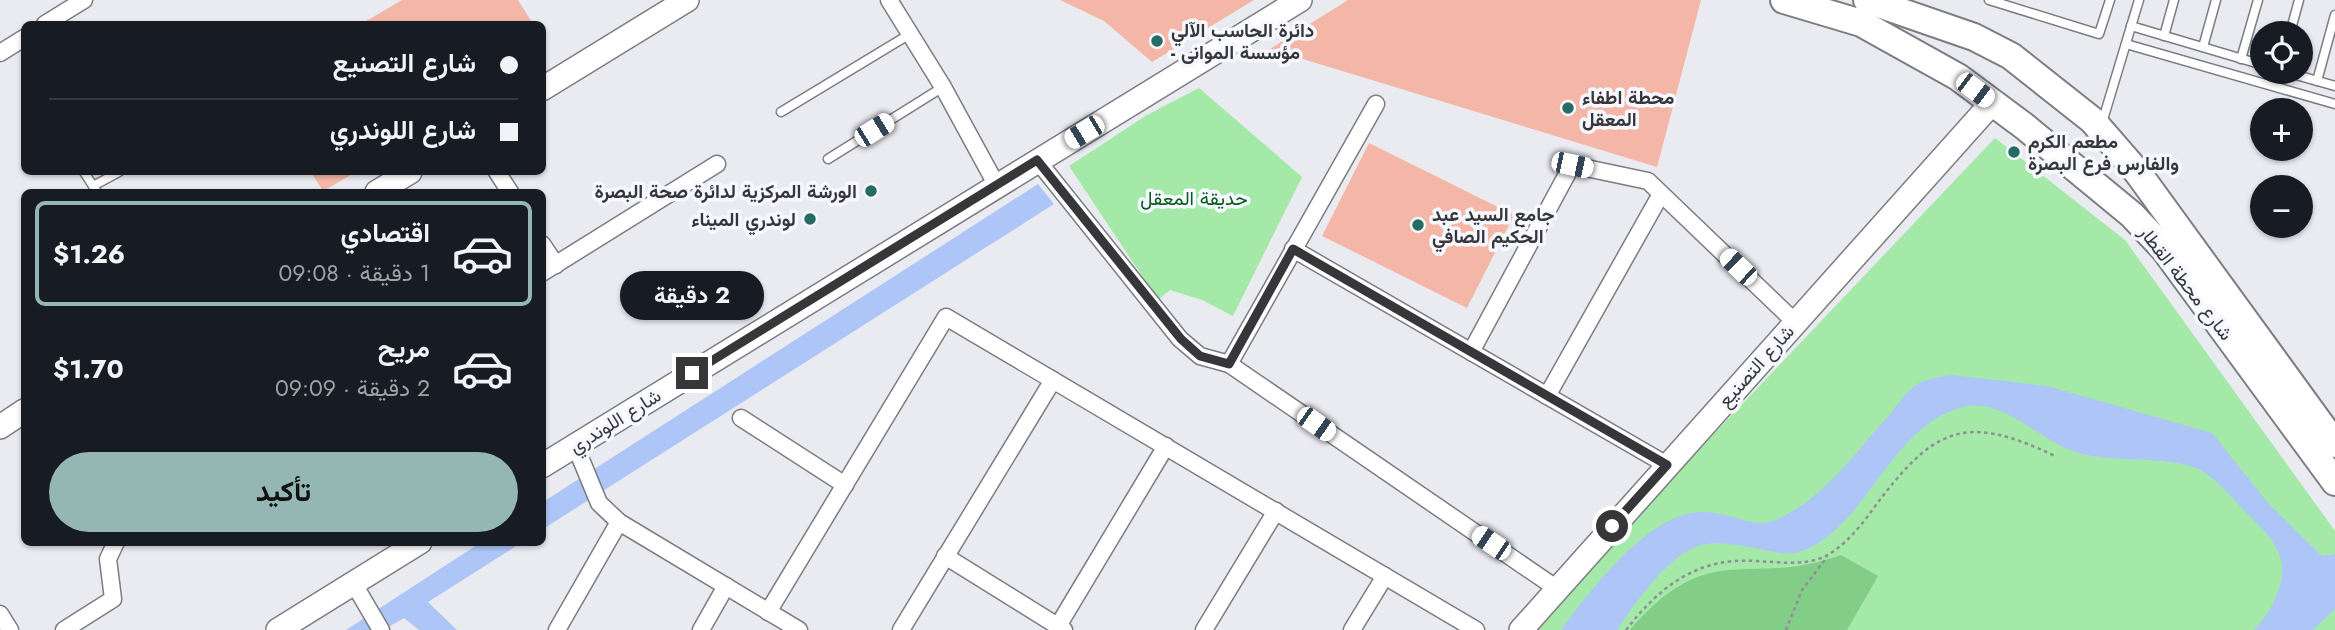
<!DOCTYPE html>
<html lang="ar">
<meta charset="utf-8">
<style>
:root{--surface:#171b24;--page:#20242c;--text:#f1f3f6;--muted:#9ea1a6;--line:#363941;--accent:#95b7b4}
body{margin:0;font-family:Jost,Vazirmatn,sans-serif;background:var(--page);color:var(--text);direction:rtl;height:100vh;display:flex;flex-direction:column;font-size:26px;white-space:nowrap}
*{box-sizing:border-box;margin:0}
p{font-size:23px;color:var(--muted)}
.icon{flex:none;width:38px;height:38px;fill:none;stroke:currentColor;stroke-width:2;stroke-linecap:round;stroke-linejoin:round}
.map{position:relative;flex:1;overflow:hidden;direction:ltr}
.details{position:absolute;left:21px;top:189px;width:525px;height:357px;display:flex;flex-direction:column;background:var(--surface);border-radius:10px;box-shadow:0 2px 5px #0004;direction:rtl}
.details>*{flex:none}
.hud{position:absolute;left:21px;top:21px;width:525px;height:154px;border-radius:10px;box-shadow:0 2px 5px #0004;direction:rtl;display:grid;align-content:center;height:154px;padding:0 28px;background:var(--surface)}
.tools{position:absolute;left:2250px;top:21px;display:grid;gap:14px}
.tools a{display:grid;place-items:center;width:63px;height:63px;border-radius:50%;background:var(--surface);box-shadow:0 2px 5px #0004;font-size:35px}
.end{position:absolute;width:32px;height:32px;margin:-16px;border:9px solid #37373a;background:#fff;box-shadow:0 0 0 4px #fff}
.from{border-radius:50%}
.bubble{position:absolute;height:49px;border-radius:24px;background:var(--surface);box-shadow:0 2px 5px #0004;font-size:23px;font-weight:700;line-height:49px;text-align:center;direction:rtl}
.car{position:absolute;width:21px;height:42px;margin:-21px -10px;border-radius:9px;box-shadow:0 0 5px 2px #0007;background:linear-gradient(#fff 24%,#345 0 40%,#fff 0 76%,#345 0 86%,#fff 0)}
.hud b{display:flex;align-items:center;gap:24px;height:66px;font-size:26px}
.hud b+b{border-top:2px solid var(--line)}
.hud i{width:18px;height:18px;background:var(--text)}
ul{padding:12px 0 0;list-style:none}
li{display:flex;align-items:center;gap:21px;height:105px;margin:0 14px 10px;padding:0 14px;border:4px solid transparent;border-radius:10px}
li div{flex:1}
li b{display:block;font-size:26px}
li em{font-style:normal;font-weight:700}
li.on{border-color:var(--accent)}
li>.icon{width:63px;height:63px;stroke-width:1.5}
.action{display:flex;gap:14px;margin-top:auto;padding:14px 28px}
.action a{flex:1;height:80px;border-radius:42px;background:var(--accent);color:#111;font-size:28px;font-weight:700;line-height:80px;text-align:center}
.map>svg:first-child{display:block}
.green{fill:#a4e9a8}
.forest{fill:#82ce88}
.water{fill:#adc6f7}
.building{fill:#f4b7a7}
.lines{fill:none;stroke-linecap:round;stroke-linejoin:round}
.lane-casing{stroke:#7c7d83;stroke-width:11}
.street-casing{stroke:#7c7d83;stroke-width:19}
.secondary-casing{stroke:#7c7d83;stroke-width:26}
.primary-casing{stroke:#7c7d83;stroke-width:30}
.path{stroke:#8f8f94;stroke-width:2.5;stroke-dasharray:3.5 3.5;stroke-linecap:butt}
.lane{stroke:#fff;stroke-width:8}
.street{stroke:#fff;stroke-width:16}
.secondary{stroke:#fff;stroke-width:23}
.primary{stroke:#fff;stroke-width:26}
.route{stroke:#37373a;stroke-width:9}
.poi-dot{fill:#256d63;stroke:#f7f7ff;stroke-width:2.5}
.labels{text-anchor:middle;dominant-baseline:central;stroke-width:7;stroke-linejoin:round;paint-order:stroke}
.poi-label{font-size:19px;font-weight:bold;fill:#37373a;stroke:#f7f7ff;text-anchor:start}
.park-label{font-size:19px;fill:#045b1a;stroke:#f7f7ff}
.street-label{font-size:19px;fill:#37373a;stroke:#f7f7ff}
</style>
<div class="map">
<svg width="2335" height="630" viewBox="0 0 2335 630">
<rect width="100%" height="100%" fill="#eaeaf1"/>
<!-- green -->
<g class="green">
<path d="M1199,88L1302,177L1233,316L1202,300L1170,290L1158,300L1069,166L1147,115Z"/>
<path d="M1995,138L2125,240L2335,531V630H1538L1577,580L1691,458Z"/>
</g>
<!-- forest -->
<path class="forest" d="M1841,555L1878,576L1847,630H1630C1711,536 1748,589 1841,555Z"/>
<!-- water -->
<g class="water">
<path d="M1038,184L1054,204L543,529V502Z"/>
<path d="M1952,375L2047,386L2212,433L2269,504L2322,556L2335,554V609L2313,630H2254C2273,610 2291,577 2277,549C2269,533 2251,518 2239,505C2225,490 2210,472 2190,466C2153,455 2104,464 2070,450C2036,437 1999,395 1959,408C1889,430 1868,523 1805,550C1788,557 1771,551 1754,548C1737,545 1718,541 1701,545C1669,554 1635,603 1617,630H1561C1590,591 1652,508 1706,512C1751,516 1754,538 1802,505C1836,482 1863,443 1891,413C1898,404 1906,392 1916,385C1926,378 1940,377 1952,375Z"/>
<path d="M480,543H521L428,602L457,630H419L404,618L383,630H346Z"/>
</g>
<!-- building -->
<g class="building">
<path d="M402,0H518L533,24H361Z"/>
<path d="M1060,0H1254L1152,62L1104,21Z"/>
<path d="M1348,0H1701L1657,167L1270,49Z"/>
<path d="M1369,143L1514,215L1467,308L1322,236Z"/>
<path d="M311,172H356L323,191Z"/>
</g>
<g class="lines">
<defs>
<g id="lane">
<path d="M1989,0L2099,34L2110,0"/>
<path d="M2131,26L2263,65"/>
<path d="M2290,33L2299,0"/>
<path d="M2164,36L2174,0"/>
<path d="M2126,44L2335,104"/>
<path d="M2203,47L2216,0"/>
<path d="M2241,59L2258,0"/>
<path d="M2286,72L2335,86"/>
<path d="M2317,81L2335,15"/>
<path d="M781,112L910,34"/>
<path d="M2102,123L2139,0"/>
<path d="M828,159L943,87"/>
<path d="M84,172L97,192"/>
<path d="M93,186L119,172"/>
</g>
<g id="street">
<path d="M889,0L943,87L997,186"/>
<path d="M45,24L84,0"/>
<path d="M0,53L24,38"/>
<path d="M1037,160L1180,339L1200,356L1229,364L1556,588"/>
<path d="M497,172L510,192"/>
<path d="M542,244L556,265"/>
<path d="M1293,249L1667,465"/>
<path d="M542,273L717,164"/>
<path d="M1471,352L1572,165L1648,181L1795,322"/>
<path d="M1229,364L1376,104"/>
<path d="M1547,396L1661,194"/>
<path d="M741,418L845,485"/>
<path d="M575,445L599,503L619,522L799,630"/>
<path d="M945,556L1064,630"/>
<path d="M354,584L381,630"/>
<path d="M768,612L946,317L1476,630"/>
<path d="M0,614L10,630"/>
<path d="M1058,626L1166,446"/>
<path d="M64,630L113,599L108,559L116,542"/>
<path d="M557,630L619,522"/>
<path d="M701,630L726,586"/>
<path d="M901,630L1053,380"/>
<path d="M1204,630L1276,511"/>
<path d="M1352,630L1385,576"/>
</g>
<g id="secondary">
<path d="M542,89L687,0"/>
<path d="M377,192L410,172"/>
<path d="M0,427L24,411"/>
<path d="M542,466L1300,0"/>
<path d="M278,630L420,542"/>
<path d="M1521,630L1992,103"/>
</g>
<g id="primary">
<path d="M1784,0L1861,23L1958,77L2024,126L2132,215L2164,249L2335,482"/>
<path d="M1867,0L1974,37L2011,56L2092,120L2138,173L2335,444"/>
</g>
</defs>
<!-- lane casing -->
<use href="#lane" class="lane-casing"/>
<!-- street casing -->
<use href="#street" class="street-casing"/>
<!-- secondary casing -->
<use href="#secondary" class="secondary-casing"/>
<!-- primary casing -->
<use href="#primary" class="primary-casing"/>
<!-- path -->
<g class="path">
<path d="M1626,630C1660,586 1698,557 1755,561C1779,562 1802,566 1824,557C1844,547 1860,527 1873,509C1932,430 1962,411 2055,456"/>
<path d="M1786,630L1802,590L1827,557"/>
</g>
<!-- lane -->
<use href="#lane" class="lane"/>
<!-- street -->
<use href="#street" class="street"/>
<!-- secondary -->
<use href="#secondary" class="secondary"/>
<!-- primary -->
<use href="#primary" class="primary"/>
</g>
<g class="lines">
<!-- route -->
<path class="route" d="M692,373L1037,160L1181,339L1200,356L1229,364L1293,249L1667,465L1612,526"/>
</g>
<!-- markers -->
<g class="poi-dot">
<circle cx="1157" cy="41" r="7"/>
<circle cx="1568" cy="108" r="7"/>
<circle cx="2014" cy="152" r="7"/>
<circle cx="871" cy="191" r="7"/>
<circle cx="810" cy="219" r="7"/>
<circle cx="1418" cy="225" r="7"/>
</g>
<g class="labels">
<!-- poi labels -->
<g class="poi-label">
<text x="1171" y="30">دائرة الحاسب الآلي<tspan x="1171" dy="22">- مؤسسة الموانى</tspan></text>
<text x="1582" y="97">محطة اطفاء<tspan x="1582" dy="22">المعقل</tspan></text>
<text x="2028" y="141">مطعم الكرم<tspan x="2028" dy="22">والفارس فرع البصرة</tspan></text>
<text x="857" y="191" text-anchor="end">الورشة المركزية لدائرة صحة البصرة</text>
<text x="1432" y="214">جامع السيد عبد<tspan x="1432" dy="22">الحكيم الصافي</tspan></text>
<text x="796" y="219" text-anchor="end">لوندري الميناء</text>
</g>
<!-- park labels -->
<g class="park-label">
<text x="1194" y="198">حديقة المعقل</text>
</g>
<!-- street labels -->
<g class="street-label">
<text transform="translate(2186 283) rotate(52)">شارع محطة القطار</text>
<text transform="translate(1756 366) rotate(-48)">شارع التصنيع</text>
<text transform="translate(615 421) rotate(-32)">شارع اللوندري</text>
</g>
</g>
</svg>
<div class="tools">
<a><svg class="icon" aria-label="locate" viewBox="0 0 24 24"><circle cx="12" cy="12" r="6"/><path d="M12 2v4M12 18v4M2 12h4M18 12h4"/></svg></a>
<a>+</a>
<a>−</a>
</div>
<i class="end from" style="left:1612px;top:526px"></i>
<i class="end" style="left:692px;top:373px"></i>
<div class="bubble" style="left:620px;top:271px;width:144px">2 دقيقة</div>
<i class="car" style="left:1975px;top:90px;rotate:127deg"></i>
<i class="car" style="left:874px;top:130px;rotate:58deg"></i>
<i class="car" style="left:1084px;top:132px;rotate:239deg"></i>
<i class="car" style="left:1572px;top:165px;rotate:102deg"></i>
<i class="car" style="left:1738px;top:267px;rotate:314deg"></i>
<i class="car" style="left:1316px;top:424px;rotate:125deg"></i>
<i class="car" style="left:1491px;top:543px;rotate:304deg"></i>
<div class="hud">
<b><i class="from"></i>شارع التصنيع</b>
<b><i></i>شارع اللوندري</b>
</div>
<section class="details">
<ul>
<li class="on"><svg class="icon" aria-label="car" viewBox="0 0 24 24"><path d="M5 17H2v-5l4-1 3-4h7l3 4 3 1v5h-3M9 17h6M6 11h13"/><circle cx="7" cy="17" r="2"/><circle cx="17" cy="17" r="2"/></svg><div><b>اقتصادي</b><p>1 دقيقة · 09:08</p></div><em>$1.26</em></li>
<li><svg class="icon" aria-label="car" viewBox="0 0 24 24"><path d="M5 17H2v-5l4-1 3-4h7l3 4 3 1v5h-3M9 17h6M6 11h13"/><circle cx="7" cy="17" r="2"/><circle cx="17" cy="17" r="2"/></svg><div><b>مريح</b><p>2 دقيقة · 09:09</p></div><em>$1.70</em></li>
</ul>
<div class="action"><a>تأكيد</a></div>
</section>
</div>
